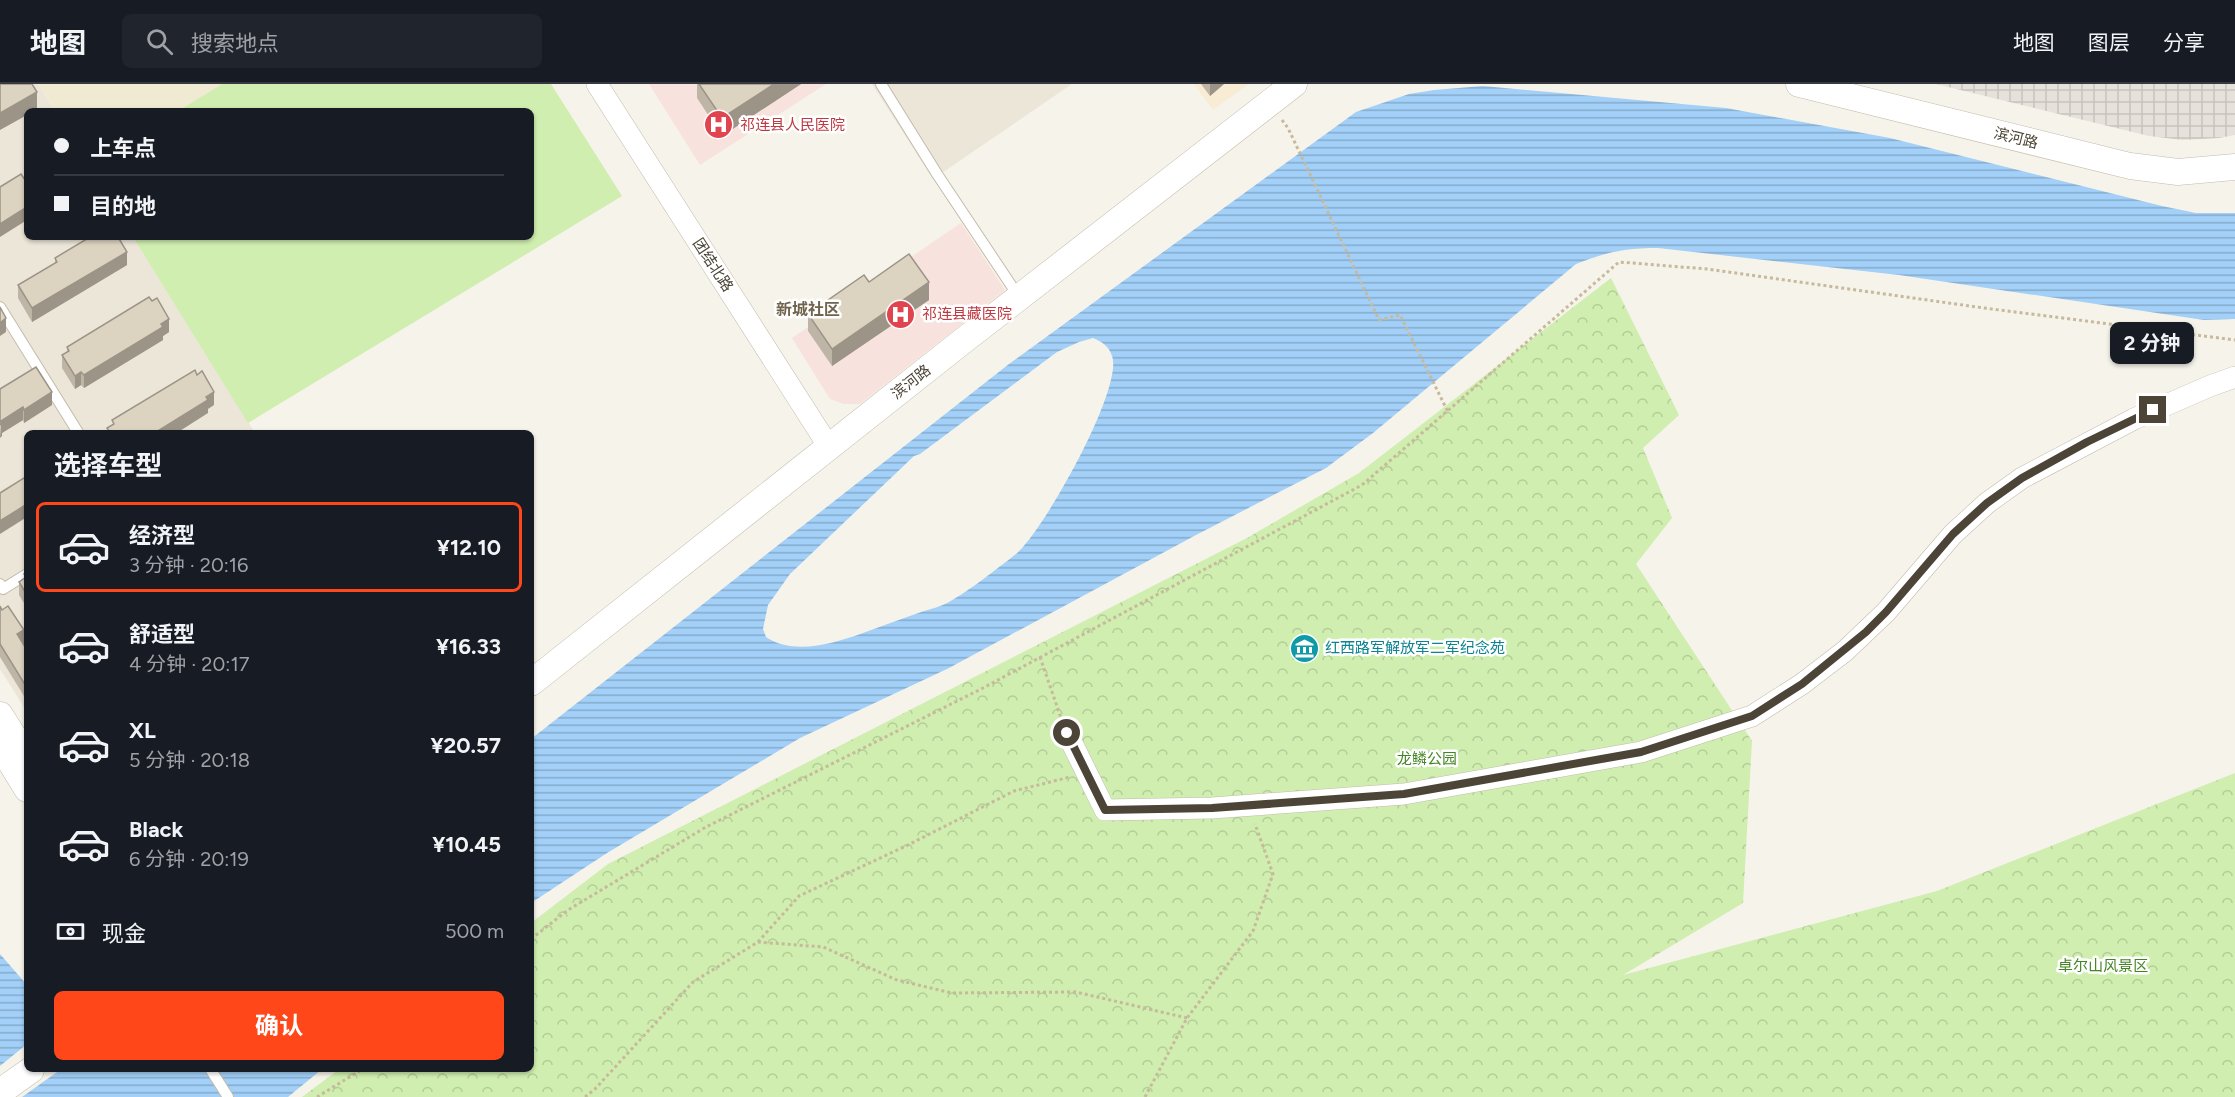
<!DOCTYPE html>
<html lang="zh">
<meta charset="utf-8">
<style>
:root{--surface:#171b24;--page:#20242c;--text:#f1f3f6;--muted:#9ea1a6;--line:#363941;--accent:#ff4719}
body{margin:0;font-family:Figtree,"Noto Sans SC",sans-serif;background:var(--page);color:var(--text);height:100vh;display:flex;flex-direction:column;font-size:22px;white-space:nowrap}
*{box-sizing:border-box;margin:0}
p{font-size:20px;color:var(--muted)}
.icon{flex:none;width:33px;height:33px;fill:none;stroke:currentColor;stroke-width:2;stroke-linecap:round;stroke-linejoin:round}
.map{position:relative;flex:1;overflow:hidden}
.sheet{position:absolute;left:24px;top:346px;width:510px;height:642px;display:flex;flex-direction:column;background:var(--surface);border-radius:9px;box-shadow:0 2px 4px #0004}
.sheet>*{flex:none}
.guide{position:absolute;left:24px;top:24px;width:510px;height:132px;border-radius:9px;box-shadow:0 2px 4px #0004;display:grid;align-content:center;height:132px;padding:0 30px;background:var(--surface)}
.end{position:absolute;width:27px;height:27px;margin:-14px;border:8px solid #4c4537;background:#fff;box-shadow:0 0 0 3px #fff}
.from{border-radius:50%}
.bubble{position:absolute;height:42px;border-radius:9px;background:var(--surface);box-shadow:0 2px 4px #0004;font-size:20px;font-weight:700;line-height:42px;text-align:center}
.guide b{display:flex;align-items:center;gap:21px;height:57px;font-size:22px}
.guide b+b{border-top:2px solid var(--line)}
.guide i{width:15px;height:15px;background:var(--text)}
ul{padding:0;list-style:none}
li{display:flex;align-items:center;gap:18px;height:90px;margin:0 12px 9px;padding:0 18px;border:3px solid transparent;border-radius:9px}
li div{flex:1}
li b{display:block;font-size:22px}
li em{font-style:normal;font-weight:700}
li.current{border-color:var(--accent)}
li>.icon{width:54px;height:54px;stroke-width:1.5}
h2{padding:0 30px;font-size:27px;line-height:72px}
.pay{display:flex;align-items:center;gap:15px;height:66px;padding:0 30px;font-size:22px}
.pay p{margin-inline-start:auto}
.action{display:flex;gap:12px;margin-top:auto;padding:12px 30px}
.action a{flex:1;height:69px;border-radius:9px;background:var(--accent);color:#fff;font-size:24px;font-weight:700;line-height:69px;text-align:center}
header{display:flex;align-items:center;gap:36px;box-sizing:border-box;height:84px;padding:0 30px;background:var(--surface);border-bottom:2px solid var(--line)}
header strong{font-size:28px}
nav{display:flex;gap:33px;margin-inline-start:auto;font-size:21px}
.search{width:420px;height:54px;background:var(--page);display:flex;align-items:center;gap:15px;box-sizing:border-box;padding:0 21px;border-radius:9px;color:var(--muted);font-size:22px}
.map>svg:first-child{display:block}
.residential{fill:#ebe6d8}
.commercial{fill:#f9ecd4}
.industrial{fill:url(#industrial-grid)}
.education{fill:#f1ead3}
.medical{fill:#f8e2dd}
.forest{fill:url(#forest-crowns)}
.pitch{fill:#cfeeaf}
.water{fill:url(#water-rules);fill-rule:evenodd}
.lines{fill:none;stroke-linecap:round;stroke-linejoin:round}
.service-casing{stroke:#c3bcab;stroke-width:12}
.minor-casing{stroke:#c3bcab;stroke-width:22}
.tertiary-casing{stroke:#c3bcab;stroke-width:27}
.path{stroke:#c7b99b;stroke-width:3;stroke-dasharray:3 3;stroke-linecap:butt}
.service{stroke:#fff;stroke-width:10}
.minor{stroke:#fff;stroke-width:21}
.tertiary{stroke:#fff;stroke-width:26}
.wall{fill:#beb5a6}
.shaded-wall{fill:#9b9487}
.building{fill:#ddd3c1;stroke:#9b9487;stroke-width:1.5}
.route{stroke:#4c4537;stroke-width:8}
.labels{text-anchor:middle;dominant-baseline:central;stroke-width:5;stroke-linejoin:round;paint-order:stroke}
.health-label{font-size:15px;fill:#be3a42;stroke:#fff;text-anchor:start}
.street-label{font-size:15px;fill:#4c4537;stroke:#fff}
.culture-label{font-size:15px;fill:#0d838f;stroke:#fff;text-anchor:start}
.park-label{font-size:15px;fill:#438523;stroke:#fff}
.neighbourhood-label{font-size:16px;font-weight:bold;fill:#70644d;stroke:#fff}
</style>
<header>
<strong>地图</strong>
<div class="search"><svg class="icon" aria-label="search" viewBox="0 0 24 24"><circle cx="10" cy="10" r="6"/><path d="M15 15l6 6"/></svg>搜索地点</div>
<nav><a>地图</a><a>图层</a><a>分享</a></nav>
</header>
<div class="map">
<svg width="2235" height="1013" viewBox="0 0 2235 1013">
<defs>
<pattern id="industrial-grid" width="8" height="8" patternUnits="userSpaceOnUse" patternTransform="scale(1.5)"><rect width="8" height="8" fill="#e6e2db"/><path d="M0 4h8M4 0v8" fill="none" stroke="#c7c3bd"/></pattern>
<pattern id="forest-crowns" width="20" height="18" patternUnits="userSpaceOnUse" patternTransform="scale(1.5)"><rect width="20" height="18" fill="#cfeeaf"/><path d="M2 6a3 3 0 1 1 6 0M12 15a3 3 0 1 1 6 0" fill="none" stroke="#b3cd97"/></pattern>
<pattern id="water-rules" width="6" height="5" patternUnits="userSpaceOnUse" patternTransform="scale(1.5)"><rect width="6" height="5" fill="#a2d0f8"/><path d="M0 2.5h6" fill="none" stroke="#86abca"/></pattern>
</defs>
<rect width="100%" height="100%" fill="#f6f3ea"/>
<!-- residential -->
<g class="residential">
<path d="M0,0H38L55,27H27V153H133L255,349L27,350V628L0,585Z"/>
<path d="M872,0H1072L933,95Z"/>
</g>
<!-- commercial -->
<path class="commercial" d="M1194,0H1249L1213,26Z"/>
<!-- industrial -->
<path class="industrial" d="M1936,0H2235V51L2219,54L2183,56L2149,52Z"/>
<!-- education -->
<path class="education" d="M38,0H222L178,27H55Z"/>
<!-- medical -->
<g class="medical">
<path d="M649,0H826L700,81Z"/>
<path d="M961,139L1005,206L860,320H844L830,315L792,254Z"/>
</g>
<!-- forest -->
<path class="forest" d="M1611,194L1679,331L1643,364L1672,434L1636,480L1752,657L1743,819L1623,891L1937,807L2235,689V1013H302L338,986H531V839L608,780L1247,454L1359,389Z"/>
<!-- pitch -->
<path class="pitch" d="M222,0H551L622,112L248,339L133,153H531V27H178Z"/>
<!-- water -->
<g class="water">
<path d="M1483,2L1726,24L1890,54L2162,122L2196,129H2235V235L2204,236L1899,191L1658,164C1624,164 1607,168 1576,180L1373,349L1326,384L1196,451L949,584L800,654L607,769L531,819V655L1009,280L1356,28L1409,10L1434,6ZM1093,254C1102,258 1109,262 1112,272C1124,304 1043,448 1016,470C998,484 969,507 949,518C942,522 932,525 924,527C903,534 883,542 863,549C835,559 794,572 766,553L763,545L768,521L790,490L914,372L920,370L1057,268L1079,258Z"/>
<path d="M0,870L27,901V960L0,982Z"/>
<path d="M60,986H321L288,1013H22Z"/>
</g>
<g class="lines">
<defs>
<g id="service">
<path d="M881,0L937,90L1019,213"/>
<path d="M0,223L79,350"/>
<path d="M0,500L3,505L27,490"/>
<path d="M211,986L228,1013"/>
</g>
<g id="minor">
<path d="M597,0L829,363"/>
<path d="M1067,649L1105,726L1212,724L1404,710L1641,668L1752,632L1802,600L1845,567L1886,528L1953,450L1987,419L2022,394L2134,335L2210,302L2235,293"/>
</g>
<g id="tertiary">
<path d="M1799,0L2130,82L2178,88L2235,83"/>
<path d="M531,599L959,260L1294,0"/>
<path d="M0,631L27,674"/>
<path d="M0,661L27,705"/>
<path d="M0,1008L31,986"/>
</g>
</defs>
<!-- service casing -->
<use href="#service" class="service-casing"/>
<!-- minor casing -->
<use href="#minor" class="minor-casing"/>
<!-- tertiary casing -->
<use href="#tertiary" class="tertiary-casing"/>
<!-- path -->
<g class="path">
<path d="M1282,36L1288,44L1379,236L1400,231L1448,328"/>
<path d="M1040,573L1061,634"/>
<path d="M531,855L568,826L706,743L983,604L1362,401L1619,178L1707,185L1984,224L2235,256"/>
<path d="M758,858L799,812L908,761L1014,707L1070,693"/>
<path d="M317,1013L361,986"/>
<path d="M585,1013L595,1005L693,898L758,858L823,863L897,896L952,909L1076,908L1187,934"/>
<path d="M1145,1013L1187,934L1253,847L1273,790L1255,740"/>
</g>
<!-- service -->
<use href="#service" class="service"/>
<!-- minor -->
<use href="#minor" class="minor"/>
<!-- tertiary -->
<use href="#tertiary" class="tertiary"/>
</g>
<!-- wall -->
<g class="wall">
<path d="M697,0H801L722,52L697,14Z"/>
<path d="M1201,0H1224L1210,12Z"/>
<path d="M55,174L127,181L32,238L18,214V201L55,180Z"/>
<path d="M869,198L929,216L832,282L808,247V230Z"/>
<path d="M169,248L163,252V256L84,304L81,301L75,305L62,284V271L67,268V263Z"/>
<path d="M0,305L52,321L24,339L23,336L2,349V352Z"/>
<path d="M27,488V524L19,511V498L24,495V490Z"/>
<path d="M0,522L27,566V617L0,573Z"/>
</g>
<!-- shaded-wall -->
<g class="shaded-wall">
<path d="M774,0H801L722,52V34Z"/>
<path d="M1210,0H1224L1210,12Z"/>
<path d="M37,8V25L33,27H27V31L0,46V29Z"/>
<path d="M27,123V136L0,153V140Z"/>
<path d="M127,168V181L32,238V224Z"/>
<path d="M929,198V216L832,282V265Z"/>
<path d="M6,234V248L0,252V239Z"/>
<path d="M169,235V248L163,252V256L84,304V291Z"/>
<path d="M81,288V301L75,305V292Z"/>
<path d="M52,308V321L24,339V326Z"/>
<path d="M214,308V321L208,325V329L175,350H153Z"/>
<path d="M23,323V336L2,349V352L0,354L1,337Z"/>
<path d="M27,420V433L0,450V437Z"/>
<path d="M24,546V560L17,550Z"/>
</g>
<!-- building -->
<g class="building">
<path d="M0,0H32L37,8L0,29Z"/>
<path d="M699,0H774L722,34Z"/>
<path d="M21,90L27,99V123L0,140V103Z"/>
<path d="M90,153H118L127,168L32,224L18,201L57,178L55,174Z"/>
<path d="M909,170L929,198L832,265L808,230L864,191L869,198Z"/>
<path d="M149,213L152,217L157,214L169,235L161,240L163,243L84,291L81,288L75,292L62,271L69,267L67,263Z"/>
<path d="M0,223L6,234L0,239Z"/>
<path d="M36,283L52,308L24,326L23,323L1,337L2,339L0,341V305Z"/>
<path d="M195,286L197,291L202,287L214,308L206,313L208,316L153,350H111L107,344L114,340L112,336Z"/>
<path d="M27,392V420L0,437V409Z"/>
<path d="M27,488V511L19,498L26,493L24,490Z"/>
<path d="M0,522L2,526L8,522L24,546L17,550L27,566V604L0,560Z"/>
</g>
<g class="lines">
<!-- route -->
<path class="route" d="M1067,649L1105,726L1212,724L1404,710L1641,668L1752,632L1802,600L1866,548L1886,528L1953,450L1987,419L2022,394L2087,358L2153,326"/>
</g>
<!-- icons -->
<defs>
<symbol id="hospital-disc" viewBox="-11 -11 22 22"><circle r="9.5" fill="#e0444e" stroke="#fff"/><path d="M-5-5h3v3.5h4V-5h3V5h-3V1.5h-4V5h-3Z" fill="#fff"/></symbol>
<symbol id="museum-disc" viewBox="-11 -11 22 22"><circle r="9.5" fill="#0f9aa8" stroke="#fff"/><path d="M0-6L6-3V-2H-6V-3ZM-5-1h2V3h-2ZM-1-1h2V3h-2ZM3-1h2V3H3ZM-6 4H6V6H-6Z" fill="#fff"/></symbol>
</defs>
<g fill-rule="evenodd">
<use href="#hospital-disc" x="702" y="24" width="33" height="33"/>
<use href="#hospital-disc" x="884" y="214" width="33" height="33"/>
<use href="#museum-disc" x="1288" y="548" width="33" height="33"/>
</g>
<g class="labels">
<!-- health labels -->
<g class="health-label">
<text x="740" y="41">祁连县人民医院</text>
<text x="922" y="230">祁连县藏医院</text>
</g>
<!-- street labels -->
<g class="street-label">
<text transform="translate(2016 54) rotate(14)">滨河路</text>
<text transform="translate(713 181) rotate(57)">团结北路</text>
<text transform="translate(911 298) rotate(-38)">滨河路</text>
</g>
<!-- culture labels -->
<g class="culture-label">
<text x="1325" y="564">红西路军解放军二军纪念苑</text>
</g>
<!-- park labels -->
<g class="park-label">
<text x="1427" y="675">龙鳞公园</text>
<text x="2103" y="882">卓尔山风景区</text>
</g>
<!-- neighbourhood labels -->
<g class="neighbourhood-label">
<text x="808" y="225">新城社区</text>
</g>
</g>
</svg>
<i class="end from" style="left:1067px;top:649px"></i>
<i class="end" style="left:2153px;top:326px"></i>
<div class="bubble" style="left:2110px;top:238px;width:84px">2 分钟</div>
<div class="guide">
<b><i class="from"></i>上车点</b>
<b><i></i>目的地</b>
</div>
<section class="sheet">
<h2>选择车型</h2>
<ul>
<li class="current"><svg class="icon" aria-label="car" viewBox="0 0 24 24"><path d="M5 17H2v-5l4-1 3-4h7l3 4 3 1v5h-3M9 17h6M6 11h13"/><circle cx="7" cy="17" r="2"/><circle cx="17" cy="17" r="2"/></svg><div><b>经济型</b><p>3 分钟 · 20:16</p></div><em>¥12.10</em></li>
<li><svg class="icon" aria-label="car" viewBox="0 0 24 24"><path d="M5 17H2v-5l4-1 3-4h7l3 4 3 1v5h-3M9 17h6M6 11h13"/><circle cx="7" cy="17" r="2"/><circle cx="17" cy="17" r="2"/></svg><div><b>舒适型</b><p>4 分钟 · 20:17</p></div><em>¥16.33</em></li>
<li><svg class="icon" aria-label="car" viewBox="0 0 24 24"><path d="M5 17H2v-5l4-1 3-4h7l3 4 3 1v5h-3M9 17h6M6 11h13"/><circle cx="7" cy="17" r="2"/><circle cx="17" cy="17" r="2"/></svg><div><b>XL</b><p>5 分钟 · 20:18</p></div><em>¥20.57</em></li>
<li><svg class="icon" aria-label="car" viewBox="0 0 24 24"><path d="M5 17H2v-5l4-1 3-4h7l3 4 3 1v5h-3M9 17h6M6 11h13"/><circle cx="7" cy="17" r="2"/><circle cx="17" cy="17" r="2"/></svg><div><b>Black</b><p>6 分钟 · 20:19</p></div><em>¥10.45</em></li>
</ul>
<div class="pay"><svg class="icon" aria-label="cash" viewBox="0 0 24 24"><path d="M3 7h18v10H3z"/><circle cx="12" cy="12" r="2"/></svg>现金<p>500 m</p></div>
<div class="action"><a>确认</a></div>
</section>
</div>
